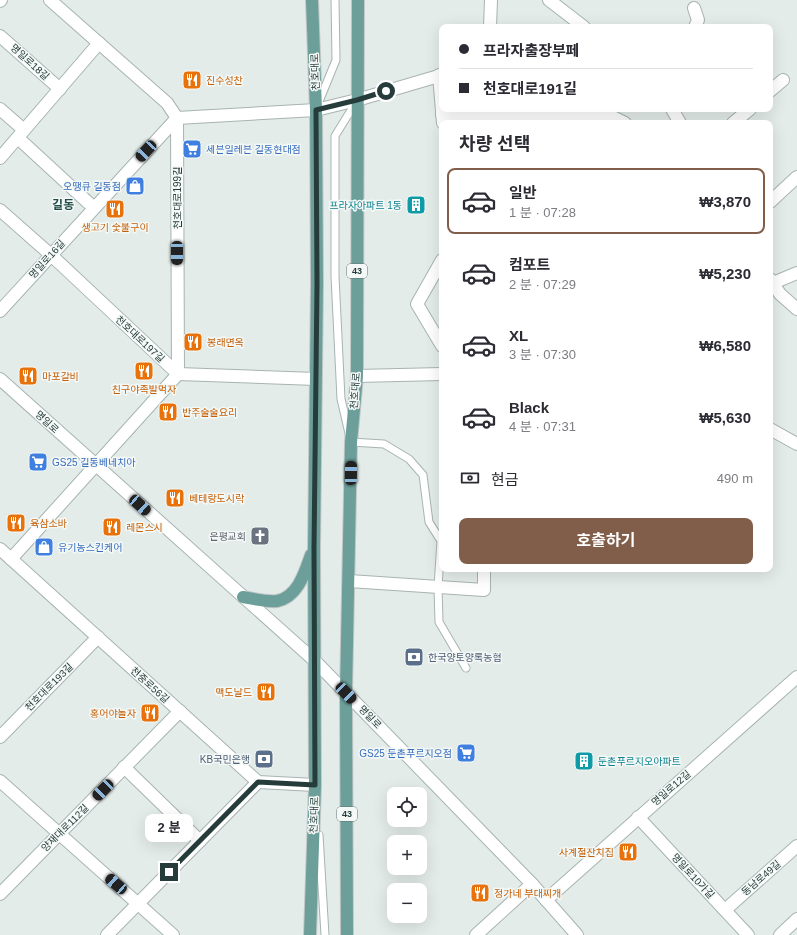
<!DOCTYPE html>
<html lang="ko">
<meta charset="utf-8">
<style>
:root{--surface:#fff;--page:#f2f2f3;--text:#2b2b33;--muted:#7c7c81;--line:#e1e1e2;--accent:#805e4a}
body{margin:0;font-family:Helvetica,"Noto Sans KR",sans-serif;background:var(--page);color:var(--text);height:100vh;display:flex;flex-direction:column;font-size:15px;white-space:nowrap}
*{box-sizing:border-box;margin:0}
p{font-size:13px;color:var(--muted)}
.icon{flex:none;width:22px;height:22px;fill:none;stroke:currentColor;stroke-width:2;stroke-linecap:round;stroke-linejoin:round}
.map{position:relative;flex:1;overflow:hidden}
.details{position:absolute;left:439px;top:120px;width:334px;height:452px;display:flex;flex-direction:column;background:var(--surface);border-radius:8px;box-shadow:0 4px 16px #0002}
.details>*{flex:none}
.banner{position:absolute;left:439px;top:24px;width:334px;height:88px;border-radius:8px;box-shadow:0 4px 16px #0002;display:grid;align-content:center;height:88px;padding:0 20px;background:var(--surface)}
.controls{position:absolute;left:387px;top:787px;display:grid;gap:8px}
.controls a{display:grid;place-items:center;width:40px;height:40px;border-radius:8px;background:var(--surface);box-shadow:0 4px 16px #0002;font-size:20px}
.end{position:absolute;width:18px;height:18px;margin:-9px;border:5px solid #253c3a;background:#fff;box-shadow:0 0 0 2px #fff}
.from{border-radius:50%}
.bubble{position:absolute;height:28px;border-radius:8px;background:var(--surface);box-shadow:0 4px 16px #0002;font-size:13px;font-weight:700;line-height:28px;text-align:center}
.car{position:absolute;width:12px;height:24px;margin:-12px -6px;border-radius:5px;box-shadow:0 0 3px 1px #0007;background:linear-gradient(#222 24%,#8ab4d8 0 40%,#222 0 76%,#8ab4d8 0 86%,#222 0)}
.banner b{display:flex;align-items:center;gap:14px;height:38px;font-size:15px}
.banner b+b{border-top:1px solid var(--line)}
.banner i{width:10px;height:10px;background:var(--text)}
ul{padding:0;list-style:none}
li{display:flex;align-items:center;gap:12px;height:66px;margin:0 8px 6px;padding:0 12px;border:2px solid transparent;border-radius:8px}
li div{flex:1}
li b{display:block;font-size:15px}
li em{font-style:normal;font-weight:700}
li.current{border-color:var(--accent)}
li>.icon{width:36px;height:36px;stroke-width:1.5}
h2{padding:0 20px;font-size:18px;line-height:48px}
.pay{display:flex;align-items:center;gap:10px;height:44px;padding:0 20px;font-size:15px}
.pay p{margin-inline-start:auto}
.primary-button{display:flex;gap:8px;margin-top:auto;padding:8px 20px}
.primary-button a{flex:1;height:46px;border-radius:8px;background:var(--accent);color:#fff;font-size:16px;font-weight:700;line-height:46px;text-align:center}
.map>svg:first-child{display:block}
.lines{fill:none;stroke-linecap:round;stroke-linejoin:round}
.service-casing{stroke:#a7b4b2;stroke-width:9}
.minor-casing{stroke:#a7b4b2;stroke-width:14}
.tertiary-casing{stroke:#a7b4b2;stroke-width:14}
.primary-casing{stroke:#c2c8c8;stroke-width:14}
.service{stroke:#fff;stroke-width:7}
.minor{stroke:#fff;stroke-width:12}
.tertiary{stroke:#fff;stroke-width:12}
.primary{stroke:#6c9e9a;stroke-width:12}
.route{stroke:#253c3a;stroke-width:5}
.labels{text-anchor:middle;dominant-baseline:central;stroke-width:3;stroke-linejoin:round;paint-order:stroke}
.shield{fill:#f4f9f7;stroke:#637573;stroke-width:1}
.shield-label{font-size:9px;font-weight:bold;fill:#253c3a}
.street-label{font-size:10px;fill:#253c3a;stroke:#f4f9f7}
.food-label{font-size:10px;fill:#c56008;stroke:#f4f9f7;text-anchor:start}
.shop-label{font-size:10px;fill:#366cbe;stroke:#f4f9f7;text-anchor:start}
.culture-label{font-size:10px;fill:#0d838f;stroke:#f4f9f7;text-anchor:end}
.worship-label{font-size:10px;fill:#5b616d;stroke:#f4f9f7;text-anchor:end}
.service-label{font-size:10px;fill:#4e5e75;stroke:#f4f9f7;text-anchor:start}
.quarter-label{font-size:12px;font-weight:bold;fill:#224d4a;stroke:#f4f9f7}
</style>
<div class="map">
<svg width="797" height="935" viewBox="0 0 797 935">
<rect width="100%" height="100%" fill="#e4ecea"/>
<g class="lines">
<defs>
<g id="service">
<path d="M356,102L335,136V276L341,399L351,442L384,444L409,459L423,475L429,522L441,541L438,587L439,622L466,668"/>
<path d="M318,104L336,60L335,0"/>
<path d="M319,835L325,935"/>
</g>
<g id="minor">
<path d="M50,0L167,103L177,118L178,374"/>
<path d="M549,0L584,27"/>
<path d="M0,1L1,0"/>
<path d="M694,8L698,20L695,27"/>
<path d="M490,27L491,0"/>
<path d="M0,36L60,89"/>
<path d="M439,75L443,123"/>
<path d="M770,91L783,80"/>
<path d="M0,109L24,130"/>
<path d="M672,109L680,123"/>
<path d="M442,114L609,115L625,123"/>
<path d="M733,123L750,109"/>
<path d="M18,138L94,208"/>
<path d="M0,158L99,43"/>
<path d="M770,202L797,177"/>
<path d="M0,210L51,255L178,374L316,379"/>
<path d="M442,260L417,304L442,346"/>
<path d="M770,279L780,294L797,309"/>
<path d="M773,283L797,273"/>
<path d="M0,311L177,118L316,110L357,100L442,75"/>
<path d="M357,376L442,374"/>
<path d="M770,429L797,444"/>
<path d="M0,549L258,782L315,785"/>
<path d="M11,559L178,374"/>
<path d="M349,581L484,590V569"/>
<path d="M0,737L98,637"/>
<path d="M124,767L200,841"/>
<path d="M0,781L173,935"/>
<path d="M638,817L748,935"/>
<path d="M0,894L180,711"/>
<path d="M546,900L797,677"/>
<path d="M725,910L797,846"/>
<path d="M107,935L258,782"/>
<path d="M476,935L532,884"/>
<path d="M780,935L797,919"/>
</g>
<path id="tertiary" d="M0,379L314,660L532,884L577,935"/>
<g id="primary">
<path d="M243,597C254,599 266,602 277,601C298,597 305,572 311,555"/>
<path d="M310,935L315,785L314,549L317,284L316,110L312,0"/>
<path d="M347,935L346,693L351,442L357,376L358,0"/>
</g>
</defs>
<!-- service casing -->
<use href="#service" class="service-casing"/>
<!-- minor casing -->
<use href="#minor" class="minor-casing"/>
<!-- tertiary casing -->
<use href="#tertiary" class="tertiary-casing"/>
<!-- primary casing -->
<use href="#primary" class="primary-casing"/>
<!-- service -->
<use href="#service" class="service"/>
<!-- minor -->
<use href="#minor" class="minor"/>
<!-- tertiary -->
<use href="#tertiary" class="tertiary"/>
<!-- primary -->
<use href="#primary" class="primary"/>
</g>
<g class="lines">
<!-- route -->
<path class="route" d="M169,872L258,782L315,785L314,549L317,284L316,110L357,100L386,91"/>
</g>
<!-- icons -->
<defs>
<symbol id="restaurant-square" viewBox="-11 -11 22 22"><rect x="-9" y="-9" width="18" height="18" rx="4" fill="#e8710a" stroke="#f4f9f7"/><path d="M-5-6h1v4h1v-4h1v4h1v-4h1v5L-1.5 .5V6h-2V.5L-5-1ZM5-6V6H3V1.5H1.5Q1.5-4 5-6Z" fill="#fff"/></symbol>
<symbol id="supermarket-square" viewBox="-11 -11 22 22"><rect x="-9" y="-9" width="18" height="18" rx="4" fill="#3f7fe0" stroke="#f4f9f7"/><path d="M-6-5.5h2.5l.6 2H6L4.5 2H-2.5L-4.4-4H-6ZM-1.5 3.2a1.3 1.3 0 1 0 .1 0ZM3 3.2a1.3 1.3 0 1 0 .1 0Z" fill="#fff"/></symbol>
<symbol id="shop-square" viewBox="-11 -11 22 22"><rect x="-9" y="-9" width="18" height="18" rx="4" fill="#3f7fe0" stroke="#f4f9f7"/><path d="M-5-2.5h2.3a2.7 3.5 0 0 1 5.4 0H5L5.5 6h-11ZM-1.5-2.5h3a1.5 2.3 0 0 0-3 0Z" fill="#fff"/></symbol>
<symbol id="building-square" viewBox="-11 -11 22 22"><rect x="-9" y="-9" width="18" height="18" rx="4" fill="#0f9aa8" stroke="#f4f9f7"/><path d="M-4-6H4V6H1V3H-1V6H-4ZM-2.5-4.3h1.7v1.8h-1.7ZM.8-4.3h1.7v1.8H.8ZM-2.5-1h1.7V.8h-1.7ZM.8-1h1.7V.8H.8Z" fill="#fff"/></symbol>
<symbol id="church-square" viewBox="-11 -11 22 22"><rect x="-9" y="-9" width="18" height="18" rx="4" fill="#6b7280" stroke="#f4f9f7"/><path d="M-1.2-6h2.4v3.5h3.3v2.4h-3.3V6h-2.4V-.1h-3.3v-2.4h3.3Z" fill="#fff"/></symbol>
<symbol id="bank-square" viewBox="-11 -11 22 22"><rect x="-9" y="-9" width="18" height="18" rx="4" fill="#5c6f8a" stroke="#f4f9f7"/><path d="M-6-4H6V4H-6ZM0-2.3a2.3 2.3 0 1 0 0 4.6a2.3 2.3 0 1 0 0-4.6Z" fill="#fff"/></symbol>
</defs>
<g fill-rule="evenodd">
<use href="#restaurant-square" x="181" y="69" width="22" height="22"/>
<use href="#supermarket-square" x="181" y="138" width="22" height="22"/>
<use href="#shop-square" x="124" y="175" width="22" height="22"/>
<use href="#building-square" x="405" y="194" width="22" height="22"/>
<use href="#restaurant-square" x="104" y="198" width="22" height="22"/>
<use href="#restaurant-square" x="182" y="331" width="22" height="22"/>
<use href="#restaurant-square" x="133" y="360" width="22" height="22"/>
<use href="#restaurant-square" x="17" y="365" width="22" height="22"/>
<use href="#restaurant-square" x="157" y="401" width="22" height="22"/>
<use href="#supermarket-square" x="27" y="451" width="22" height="22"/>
<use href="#restaurant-square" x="164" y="487" width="22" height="22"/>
<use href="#restaurant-square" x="5" y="512" width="22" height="22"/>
<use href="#restaurant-square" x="101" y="516" width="22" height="22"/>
<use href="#church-square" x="249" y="525" width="22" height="22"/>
<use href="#shop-square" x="33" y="536" width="22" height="22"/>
<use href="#bank-square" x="403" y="646" width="22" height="22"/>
<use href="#restaurant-square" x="255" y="681" width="22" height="22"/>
<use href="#restaurant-square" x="139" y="702" width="22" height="22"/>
<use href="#supermarket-square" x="455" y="742" width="22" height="22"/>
<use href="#bank-square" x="253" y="748" width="22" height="22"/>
<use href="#building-square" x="573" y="750" width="22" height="22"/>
<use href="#restaurant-square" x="617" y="841" width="22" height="22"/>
<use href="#restaurant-square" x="469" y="882" width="22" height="22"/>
</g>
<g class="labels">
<!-- shield labels -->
<g class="shield">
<rect x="347" y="264" width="20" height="14" rx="3"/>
<rect x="337" y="807" width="20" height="14" rx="3"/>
</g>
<g class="shield-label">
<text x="357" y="271">43</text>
<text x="347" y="814">43</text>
</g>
<!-- street labels -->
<g class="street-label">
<text transform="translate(30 62) rotate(42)">명일로18길</text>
<text transform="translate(315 72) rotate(-92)">천호대로</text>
<text transform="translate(177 198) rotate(-90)">천호대로199길</text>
<text transform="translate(47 259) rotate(-48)">명일로16길</text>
<text transform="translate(140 339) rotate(43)">천호대로197길</text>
<text transform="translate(355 391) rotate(-86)">천호대로</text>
<text transform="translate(47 422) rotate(42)">명일로</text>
<text transform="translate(150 685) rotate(42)">천중로56길</text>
<text transform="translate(49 687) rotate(-45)">천호대로193길</text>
<text transform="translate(370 717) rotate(46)">명일로</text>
<text transform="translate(671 788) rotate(-41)">명일로12길</text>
<text transform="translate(314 815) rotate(-88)">천호대로</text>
<text transform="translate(65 828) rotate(-45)">양재대로112길</text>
<text transform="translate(693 876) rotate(47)">명일로10가길</text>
<text transform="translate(761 878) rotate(-41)">동남로49길</text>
</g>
<!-- food labels -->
<g class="food-label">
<text x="206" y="80">진수성찬</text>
<text x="115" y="227" text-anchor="middle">생고기 숯불구이</text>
<text x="207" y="342">봉래면옥</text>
<text x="42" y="376">마포갈비</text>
<text x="144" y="389" text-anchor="middle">친구야족발먹자</text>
<text x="182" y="412">반주술술요리</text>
<text x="189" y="498">베테랑도시락</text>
<text x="30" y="523">육삼소바</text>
<text x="126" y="527">레몬스시</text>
<text x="252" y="692" text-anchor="end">맥도날드</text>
<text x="136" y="713" text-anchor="end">홍어야놀자</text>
<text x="614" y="852" text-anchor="end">사계절잔치집</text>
<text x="494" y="893">정가네 부대찌개</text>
</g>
<!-- shop labels -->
<g class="shop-label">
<text x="206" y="149">세븐일레븐 길동현대점</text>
<text x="121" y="186" text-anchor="end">오땡큐 길동점</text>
<text x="52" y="462">GS25 길동베네치아</text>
<text x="58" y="547">유기농스킨케어</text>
<text x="452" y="753" text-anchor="end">GS25 둔촌푸르지오점</text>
</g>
<!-- culture labels -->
<g class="culture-label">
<text x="402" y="205">프라자아파트 1동</text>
<text x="598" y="761" text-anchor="start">둔촌푸르지오아파트</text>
</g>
<!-- worship labels -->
<g class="worship-label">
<text x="246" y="536">은평교회</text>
</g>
<!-- service labels -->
<g class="service-label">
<text x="428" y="657">한국양토양록농협</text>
<text x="250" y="759" text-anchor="end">KB국민은행</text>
</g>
<!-- quarter labels -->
<g class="quarter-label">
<text x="63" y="205">길동</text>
</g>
</g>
</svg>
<div class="controls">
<a><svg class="icon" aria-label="locate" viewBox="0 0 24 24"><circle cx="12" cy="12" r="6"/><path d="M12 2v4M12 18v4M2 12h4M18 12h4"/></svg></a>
<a>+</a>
<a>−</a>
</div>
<i class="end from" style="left:386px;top:91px"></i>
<i class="end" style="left:169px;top:872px"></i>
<div class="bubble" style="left:145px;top:814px;width:48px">2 분</div>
<i class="car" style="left:146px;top:151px;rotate:223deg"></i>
<i class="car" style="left:177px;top:253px;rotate:180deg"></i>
<i class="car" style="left:351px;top:473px;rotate:1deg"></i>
<i class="car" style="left:140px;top:505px;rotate:132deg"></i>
<i class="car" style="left:346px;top:693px;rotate:136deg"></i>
<i class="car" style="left:103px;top:790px;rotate:225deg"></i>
<i class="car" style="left:116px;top:884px;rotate:311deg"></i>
<div class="banner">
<b><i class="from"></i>프라자출장부페</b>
<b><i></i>천호대로191길</b>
</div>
<section class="details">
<h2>차량 선택</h2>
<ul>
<li class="current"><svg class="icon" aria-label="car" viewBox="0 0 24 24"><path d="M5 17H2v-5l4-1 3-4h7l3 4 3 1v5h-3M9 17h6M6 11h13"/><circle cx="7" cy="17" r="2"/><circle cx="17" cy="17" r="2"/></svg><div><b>일반</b><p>1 분 · 07:28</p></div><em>₩3,870</em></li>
<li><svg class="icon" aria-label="car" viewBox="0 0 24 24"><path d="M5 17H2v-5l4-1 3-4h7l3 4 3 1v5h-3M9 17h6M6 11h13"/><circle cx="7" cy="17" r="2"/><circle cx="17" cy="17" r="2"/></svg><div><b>컴포트</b><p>2 분 · 07:29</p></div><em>₩5,230</em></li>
<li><svg class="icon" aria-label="car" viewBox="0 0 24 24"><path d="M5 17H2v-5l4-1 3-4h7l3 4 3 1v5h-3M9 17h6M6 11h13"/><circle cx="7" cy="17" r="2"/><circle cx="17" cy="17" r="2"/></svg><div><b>XL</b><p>3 분 · 07:30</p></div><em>₩6,580</em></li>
<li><svg class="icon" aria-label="car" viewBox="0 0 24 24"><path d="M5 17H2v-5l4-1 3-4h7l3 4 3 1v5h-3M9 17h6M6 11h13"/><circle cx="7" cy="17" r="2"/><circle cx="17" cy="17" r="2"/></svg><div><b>Black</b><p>4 분 · 07:31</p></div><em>₩5,630</em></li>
</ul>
<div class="pay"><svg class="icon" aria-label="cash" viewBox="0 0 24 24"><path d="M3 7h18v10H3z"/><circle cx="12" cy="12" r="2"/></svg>현금<p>490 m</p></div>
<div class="primary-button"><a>호출하기</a></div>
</section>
</div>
